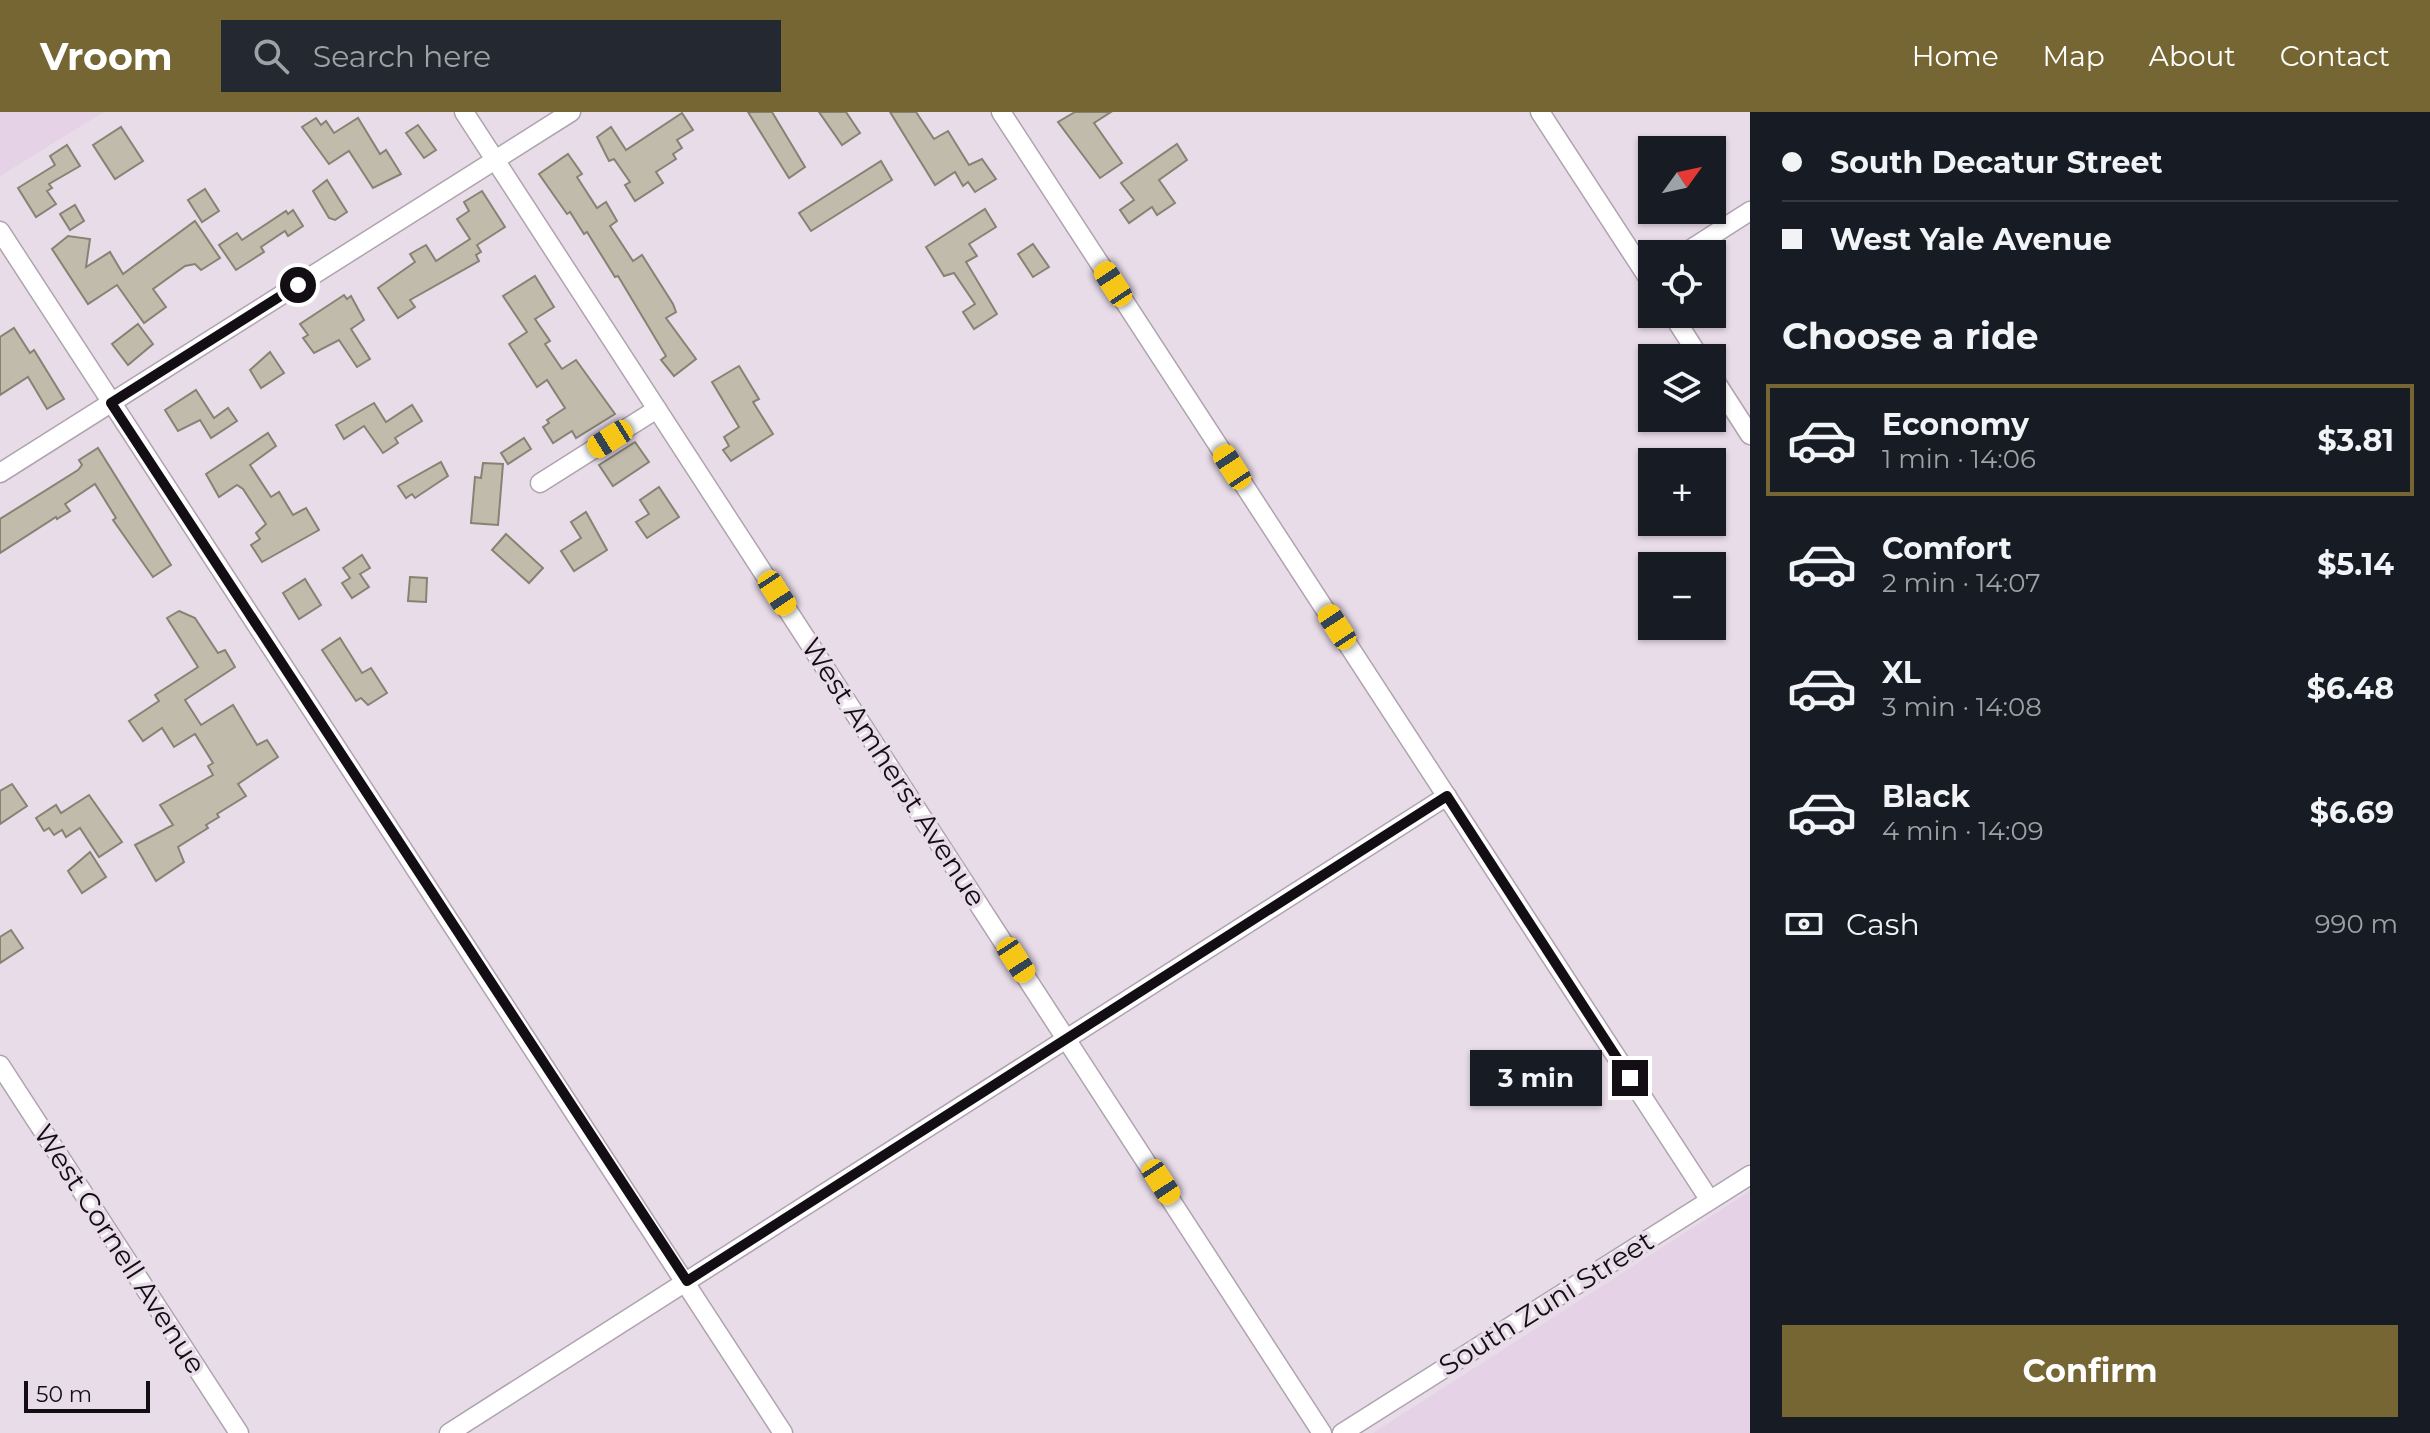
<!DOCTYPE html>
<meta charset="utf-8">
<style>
:root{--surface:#171b24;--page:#242831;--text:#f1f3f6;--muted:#9ea1a6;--line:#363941;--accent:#756633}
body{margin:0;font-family:Montserrat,sans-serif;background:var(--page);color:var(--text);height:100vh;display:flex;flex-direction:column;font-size:30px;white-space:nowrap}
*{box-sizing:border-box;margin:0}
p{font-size:26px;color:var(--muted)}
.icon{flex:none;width:44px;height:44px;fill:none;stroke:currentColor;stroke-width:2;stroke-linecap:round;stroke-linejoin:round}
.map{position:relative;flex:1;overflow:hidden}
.details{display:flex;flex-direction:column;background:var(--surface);width:680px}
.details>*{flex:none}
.banner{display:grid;align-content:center;height:176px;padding:0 32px;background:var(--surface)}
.needle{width:52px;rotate:57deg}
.controls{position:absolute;left:1638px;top:24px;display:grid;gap:16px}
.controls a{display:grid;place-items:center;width:88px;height:88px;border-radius:0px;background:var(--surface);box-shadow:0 2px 6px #0004;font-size:40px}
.scale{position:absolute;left:24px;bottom:20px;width:126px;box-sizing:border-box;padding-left:8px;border:4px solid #130e13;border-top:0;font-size:22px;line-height:28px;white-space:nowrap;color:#130e13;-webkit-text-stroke:6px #e8dce9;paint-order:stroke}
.end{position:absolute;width:36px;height:36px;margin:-18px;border:10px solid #130e13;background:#fff;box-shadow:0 0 0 4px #fff}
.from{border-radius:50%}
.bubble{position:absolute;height:56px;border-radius:0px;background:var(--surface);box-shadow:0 2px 6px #0004;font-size:26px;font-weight:700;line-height:56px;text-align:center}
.car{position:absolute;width:24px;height:48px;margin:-24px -12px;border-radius:10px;box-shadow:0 0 6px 2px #0007;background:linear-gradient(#f5c518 24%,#345 0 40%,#f5c518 0 76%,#345 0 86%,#f5c518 0)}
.banner b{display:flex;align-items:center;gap:28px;height:76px;font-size:30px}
.banner b+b{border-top:2px solid var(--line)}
.banner i{width:20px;height:20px;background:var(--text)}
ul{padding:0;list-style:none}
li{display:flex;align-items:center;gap:24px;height:112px;margin:0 16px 12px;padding:0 16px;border:4px solid transparent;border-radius:0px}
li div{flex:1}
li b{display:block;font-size:30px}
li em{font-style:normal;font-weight:700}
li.current{border-color:var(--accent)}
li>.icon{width:72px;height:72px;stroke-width:1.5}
h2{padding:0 32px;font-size:36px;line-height:96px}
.pay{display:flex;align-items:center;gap:20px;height:88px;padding:0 32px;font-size:30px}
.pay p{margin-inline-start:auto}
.primary-button{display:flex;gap:16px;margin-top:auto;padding:16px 32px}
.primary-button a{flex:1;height:92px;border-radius:0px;background:var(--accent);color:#fff;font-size:32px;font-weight:700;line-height:92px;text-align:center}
header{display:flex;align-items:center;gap:48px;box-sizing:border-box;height:112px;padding:0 40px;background:var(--accent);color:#fff}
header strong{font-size:38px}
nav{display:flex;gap:44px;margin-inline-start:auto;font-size:28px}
.search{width:560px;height:72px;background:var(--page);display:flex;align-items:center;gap:20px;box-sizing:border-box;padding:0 28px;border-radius:0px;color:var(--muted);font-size:30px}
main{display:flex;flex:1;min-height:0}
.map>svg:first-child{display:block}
.built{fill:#e5d2e6}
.building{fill:#c0bbab;stroke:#878273;stroke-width:2}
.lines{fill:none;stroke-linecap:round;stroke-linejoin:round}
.street-casing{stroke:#b0a3b0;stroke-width:21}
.street{stroke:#fff;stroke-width:18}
.route{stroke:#130e13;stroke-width:10}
.labels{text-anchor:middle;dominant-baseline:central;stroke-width:7;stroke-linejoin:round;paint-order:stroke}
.street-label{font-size:28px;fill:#130e13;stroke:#e8dce9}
</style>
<header>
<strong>Vroom</strong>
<div class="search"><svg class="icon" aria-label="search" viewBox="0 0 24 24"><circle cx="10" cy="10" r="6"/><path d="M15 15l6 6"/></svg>Search here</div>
<nav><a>Home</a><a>Map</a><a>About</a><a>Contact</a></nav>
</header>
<main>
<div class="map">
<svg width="1750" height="1321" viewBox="0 0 1750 1321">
<rect width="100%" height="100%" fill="#e8dce9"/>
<!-- built -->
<g class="built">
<path d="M0,0H104L0,64Z"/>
<path d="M1750,1079V1321H1373Z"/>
</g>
<!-- building -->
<g class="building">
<path d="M748,0H772L805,55L789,66Z"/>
<path d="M819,0H846L860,21L842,33Z"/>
<path d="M890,0H916L934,27L948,19L969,53L982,47L996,67L975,80L968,70L963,74L955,60L935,73Z"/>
<path d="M1075,0H1111L1094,11L1122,51L1100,66L1058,10Z"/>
<path d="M682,1L693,18L677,28L682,36L673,42L676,47L656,60L663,71L635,89L625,73L630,70L614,47L609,49L597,25L611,15L626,38Z"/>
<path d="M316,6L321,13L326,9L334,21L358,6L380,42L386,38L401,62L373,76L349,39L329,52L302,15Z"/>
<path d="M418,13L436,38L424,46L406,21Z"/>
<path d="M121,15L143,49L115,67L93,33Z"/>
<path d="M1177,32L1187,48L1159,68L1175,91L1157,103L1152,95L1129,111L1120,98L1134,88L1121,71Z"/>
<path d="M67,33L80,54L49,72L52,76L47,79L56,92L36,105L18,76L55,53L50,44Z"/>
<path d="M568,42L582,62L577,65L597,96L606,90L617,109L610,114L633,149L642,143L673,192L676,200L666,206L696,247L674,264L661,248L666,244L618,164L615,165L587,120L584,122L570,100L567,102L539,62Z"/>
<path d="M881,49L892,68L811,119L799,101Z"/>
<path d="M327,68L347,100L335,108L329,106L313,79Z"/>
<path d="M205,77L219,99L202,110L188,88Z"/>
<path d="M482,79L505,115L477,133L481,140L476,143L479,149L410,188L415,195L398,206L378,176L415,150L410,142L426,133L436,149L470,127L457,107L469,99L464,90Z"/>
<path d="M75,93L84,109L70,118L60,102Z"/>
<path d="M985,97L996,115L969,132L977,144L966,150L997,202L974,217L963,200L975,192L954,161L944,164L926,135Z"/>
<path d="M293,98L303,114L288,124L285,119L261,135L264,140L236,158L219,133L237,121L242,128L286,99L288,102Z"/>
<path d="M195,109L220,146L201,158L195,152L185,154L153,177L166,195L144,211L117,173L88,192L52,137L68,124L90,127L86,155L110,140L123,162Z"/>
<path d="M1033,132L1049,155L1033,165L1018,142Z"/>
<path d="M535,164L554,195L535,207L550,229L545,232L562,257L576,248L615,302L576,326L572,319L553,331L543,315L549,311L547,308L565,296L547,268L537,275L509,232L527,220L503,184Z"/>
<path d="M344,183L347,187L351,184L364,208L351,217L370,247L357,255L339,228L314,241L303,226L308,223L300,212Z"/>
<path d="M138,212L153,232L128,253L112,232Z"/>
<path d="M14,216L30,241L34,238L64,287L47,297L28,265L0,283V225Z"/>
<path d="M270,240L284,261L261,276L250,258Z"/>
<path d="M739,254L759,287L753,290L773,322L731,349L723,338L729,334L724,325L739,315L712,270Z"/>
<path d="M196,278L214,306L228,296L237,309L211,326L200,308L178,319L165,298Z"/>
<path d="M374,291L386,310L412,293L422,309L395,326L398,331L383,341L364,314L344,327L336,313Z"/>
<path d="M268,321L276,334L250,353L271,385L279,380L293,403L306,396L319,418L262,450L251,433L260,427L256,421L266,412L243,377L237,373L219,385L206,362Z"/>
<path d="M524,326L531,337L508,352L501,341Z"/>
<path d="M635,330L649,350L613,374L599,353Z"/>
<path d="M98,336L171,453L153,465L113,408L116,406L95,372L65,392L70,399L57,407L56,405L0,441V407L78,358L82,353L79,348Z"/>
<path d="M441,350L448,364L415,386L412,382L406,386L398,374Z"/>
<path d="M483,351L503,352L498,413L471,411L475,365L481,366Z"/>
<path d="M659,375L679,405L647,426L636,410L649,402L640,388Z"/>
<path d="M586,400L607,438L574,459L561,439L581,426L571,410Z"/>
<path d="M506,422L543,456L529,471L492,438Z"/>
<path d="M362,443L370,456L360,462L369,475L352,486L342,471L350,466L343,456Z"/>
<path d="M410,465L427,466L426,490L408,489Z"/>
<path d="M305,467L321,493L299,507L283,481Z"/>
<path d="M179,499L195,506L218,541L225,538L235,555L185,588L201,613L233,593L257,633L267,628L278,645L238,672L246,684L217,702L219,705L206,713L208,716L178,735L184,750L156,769L135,733L173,713L160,693L213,663L208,654L213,651L195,622L174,635L162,616L143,629L129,609L159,589L155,583L198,555L167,506Z"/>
<path d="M340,526L362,561L371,556L387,581L368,593L361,586L356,589L322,538Z"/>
<path d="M12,672L27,694L0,712V679Z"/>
<path d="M89,683L122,730L99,745L80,716L66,725L62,718L54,723L49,716L44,719L36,706L56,693L61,701Z"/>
<path d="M90,740L106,765L82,781L68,759Z"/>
<path d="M11,818L23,836L0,851V825Z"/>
</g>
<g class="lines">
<defs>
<g id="street">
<path d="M464,0L1322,1321"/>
<path d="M1001,0L1709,1087"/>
<path d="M1540,0L1652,172"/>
<path d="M0,119L783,1321"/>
<path d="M1683,142L1750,99"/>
<path d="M1672,202L1700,246"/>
<path d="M1712,264L1750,323"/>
<path d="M0,361L571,0"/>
<path d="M540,371L657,297"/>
<path d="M0,953L239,1321"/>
<path d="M449,1321L1447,684"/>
<path d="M1342,1321L1750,1063"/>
</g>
</defs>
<!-- street casing -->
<use href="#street" class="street-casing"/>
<!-- street -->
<use href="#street" class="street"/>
</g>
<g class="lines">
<!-- route -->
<path class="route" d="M298,173L111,291L687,1169L1447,684L1630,966"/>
</g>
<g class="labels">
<!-- street labels -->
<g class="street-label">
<text transform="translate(894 660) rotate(57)">West Amherst Avenue</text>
<text transform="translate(120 1137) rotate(57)">West Cornell Avenue</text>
<text transform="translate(1546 1191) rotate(-32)">South Zuni Street</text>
</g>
</g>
</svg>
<div class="controls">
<a><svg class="needle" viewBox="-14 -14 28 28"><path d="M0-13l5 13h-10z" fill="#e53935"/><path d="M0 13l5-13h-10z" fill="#9ea1a6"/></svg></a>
<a><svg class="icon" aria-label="locate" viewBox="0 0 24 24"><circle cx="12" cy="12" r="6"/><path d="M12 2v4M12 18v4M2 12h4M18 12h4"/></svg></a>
<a><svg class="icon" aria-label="layers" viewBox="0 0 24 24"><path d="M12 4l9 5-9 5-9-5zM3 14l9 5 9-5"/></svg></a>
<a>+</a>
<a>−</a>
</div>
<div class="scale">50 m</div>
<i class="end from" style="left:298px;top:173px"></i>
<i class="end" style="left:1630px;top:966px"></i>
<div class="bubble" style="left:1470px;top:938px;width:132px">3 min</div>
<i class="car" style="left:1113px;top:172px;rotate:327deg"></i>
<i class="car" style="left:610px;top:327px;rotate:238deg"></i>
<i class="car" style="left:1232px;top:355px;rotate:327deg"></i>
<i class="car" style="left:777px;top:481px;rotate:147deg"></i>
<i class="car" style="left:1337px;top:515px;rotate:327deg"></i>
<i class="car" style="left:1016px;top:848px;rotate:147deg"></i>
<i class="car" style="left:1161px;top:1070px;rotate:147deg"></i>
</div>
<section class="details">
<div class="banner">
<b><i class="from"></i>South Decatur Street</b>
<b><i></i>West Yale Avenue</b>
</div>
<h2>Choose a ride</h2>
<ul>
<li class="current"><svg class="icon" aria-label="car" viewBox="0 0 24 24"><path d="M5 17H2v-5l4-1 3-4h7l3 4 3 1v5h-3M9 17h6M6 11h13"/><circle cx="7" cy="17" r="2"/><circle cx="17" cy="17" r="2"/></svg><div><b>Economy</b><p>1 min · 14:06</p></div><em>$3.81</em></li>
<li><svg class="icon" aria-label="car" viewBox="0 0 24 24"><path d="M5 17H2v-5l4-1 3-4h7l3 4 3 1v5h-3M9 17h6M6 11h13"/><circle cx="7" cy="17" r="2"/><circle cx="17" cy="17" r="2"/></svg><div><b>Comfort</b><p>2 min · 14:07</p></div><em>$5.14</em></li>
<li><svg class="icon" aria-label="car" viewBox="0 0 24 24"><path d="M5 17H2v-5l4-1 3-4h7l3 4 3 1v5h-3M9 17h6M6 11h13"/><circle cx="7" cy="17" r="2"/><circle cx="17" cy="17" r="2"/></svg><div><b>XL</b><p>3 min · 14:08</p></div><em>$6.48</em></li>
<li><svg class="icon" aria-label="car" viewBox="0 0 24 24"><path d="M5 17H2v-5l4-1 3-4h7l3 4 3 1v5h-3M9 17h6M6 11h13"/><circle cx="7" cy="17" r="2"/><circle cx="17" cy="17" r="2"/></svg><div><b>Black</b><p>4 min · 14:09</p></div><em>$6.69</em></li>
</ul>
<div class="pay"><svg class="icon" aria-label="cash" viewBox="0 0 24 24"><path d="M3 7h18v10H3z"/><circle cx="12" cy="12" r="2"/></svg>Cash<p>990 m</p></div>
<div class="primary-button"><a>Confirm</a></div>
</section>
</main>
